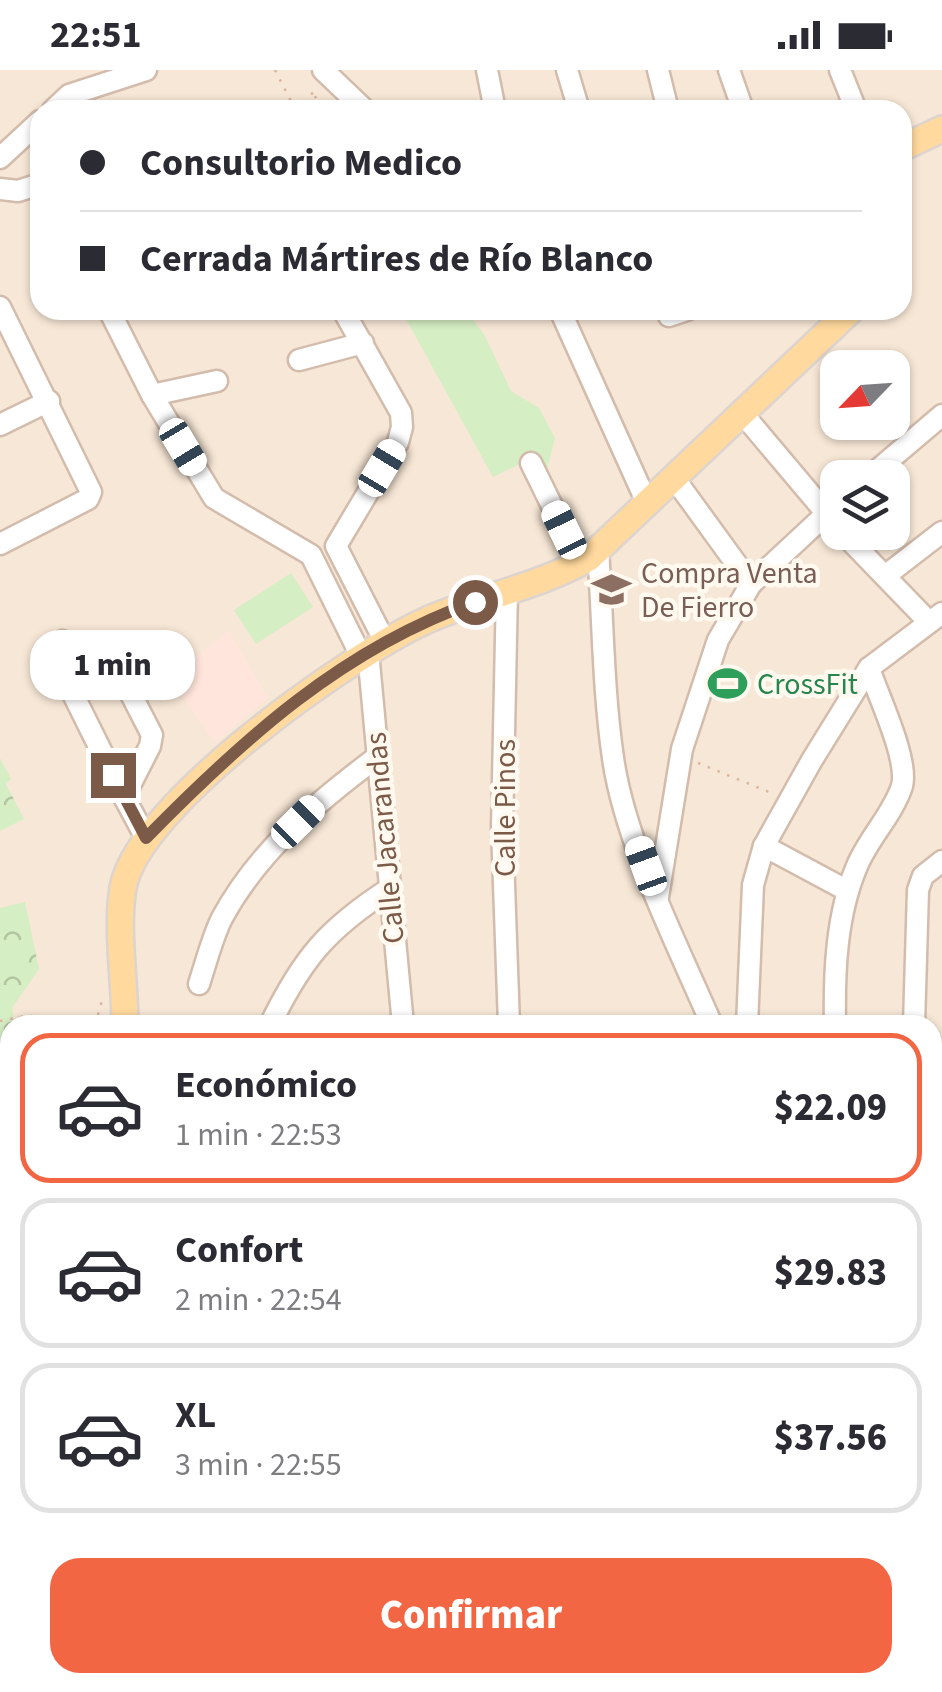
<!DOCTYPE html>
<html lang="es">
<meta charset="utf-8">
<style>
:root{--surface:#fff;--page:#f7f7f7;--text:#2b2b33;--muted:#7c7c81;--line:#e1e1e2;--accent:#f36643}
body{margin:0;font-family:"Source Sans 3",sans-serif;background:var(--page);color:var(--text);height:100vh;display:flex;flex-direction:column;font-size:38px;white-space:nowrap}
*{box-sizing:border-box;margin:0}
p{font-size:32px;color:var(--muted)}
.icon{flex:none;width:55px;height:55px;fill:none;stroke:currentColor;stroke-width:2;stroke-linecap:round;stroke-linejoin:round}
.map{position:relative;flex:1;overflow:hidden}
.drawer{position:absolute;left:0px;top:945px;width:942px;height:678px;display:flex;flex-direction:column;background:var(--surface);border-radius:30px 30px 0 0;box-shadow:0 2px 8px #0004}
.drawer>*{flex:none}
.hud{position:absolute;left:30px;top:30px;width:882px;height:220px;border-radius:30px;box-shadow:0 2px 8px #0004;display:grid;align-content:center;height:220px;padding:0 50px;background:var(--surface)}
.needle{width:65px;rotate:245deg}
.buttons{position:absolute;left:820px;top:280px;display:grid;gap:20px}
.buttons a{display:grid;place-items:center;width:90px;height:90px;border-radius:20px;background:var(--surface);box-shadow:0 2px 8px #0004;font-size:50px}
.end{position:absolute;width:45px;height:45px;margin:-22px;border:12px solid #7c5a48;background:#fff;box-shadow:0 0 0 5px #fff}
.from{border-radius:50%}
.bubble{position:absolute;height:70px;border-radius:30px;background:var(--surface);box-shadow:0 2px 8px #0004;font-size:32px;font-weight:800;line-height:70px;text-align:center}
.car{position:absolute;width:30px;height:60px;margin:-30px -15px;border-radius:12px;box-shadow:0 0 8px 2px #0007;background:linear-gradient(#fff 24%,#345 0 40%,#fff 0 76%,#345 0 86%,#fff 0)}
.hud b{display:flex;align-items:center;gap:35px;height:95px;font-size:38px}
.hud b+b{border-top:2px solid var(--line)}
.hud i{width:25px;height:25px;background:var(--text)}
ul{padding:18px 0 0;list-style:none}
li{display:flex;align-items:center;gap:30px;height:150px;margin:0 20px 15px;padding:0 30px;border:5px solid var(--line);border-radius:30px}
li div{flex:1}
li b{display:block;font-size:38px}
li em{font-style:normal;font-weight:800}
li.on{border-color:var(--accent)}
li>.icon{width:90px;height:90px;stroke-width:1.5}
.action{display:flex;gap:20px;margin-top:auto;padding:20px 50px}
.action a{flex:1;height:115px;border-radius:30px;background:var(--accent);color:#fff;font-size:40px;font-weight:800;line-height:115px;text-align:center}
.status{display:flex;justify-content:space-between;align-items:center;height:70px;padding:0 50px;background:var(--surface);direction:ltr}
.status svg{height:28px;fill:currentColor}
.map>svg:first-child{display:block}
.residential{fill:#f7e7d6;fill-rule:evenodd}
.commercial{fill:#ffe5db}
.grass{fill:#d6eec4}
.forest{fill:url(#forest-crowns)}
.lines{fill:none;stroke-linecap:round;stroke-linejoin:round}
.stream{stroke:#9fd5de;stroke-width:4}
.minor-casing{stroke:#d3bcac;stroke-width:25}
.major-casing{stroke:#ddd4cf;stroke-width:30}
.path{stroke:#dcb59f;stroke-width:2.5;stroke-dasharray:2.5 8;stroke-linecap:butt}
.minor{stroke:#fff;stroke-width:20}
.major{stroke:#ffd99e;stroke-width:25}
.route{stroke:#7c5a48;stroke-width:12}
.labels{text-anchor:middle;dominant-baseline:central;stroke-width:9;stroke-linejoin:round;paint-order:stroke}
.education-label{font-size:30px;fill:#785e54;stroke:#fff9f0;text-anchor:start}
.leisure-label{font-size:30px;fill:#27864d;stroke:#fff9f0;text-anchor:start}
.street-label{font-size:30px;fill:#7c5a48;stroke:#fff9f0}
</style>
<div class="status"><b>22:51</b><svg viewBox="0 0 49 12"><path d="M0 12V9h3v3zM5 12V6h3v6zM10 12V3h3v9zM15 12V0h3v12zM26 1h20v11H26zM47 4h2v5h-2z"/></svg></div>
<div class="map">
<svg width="942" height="1622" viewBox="0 0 942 1622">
<defs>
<pattern id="forest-crowns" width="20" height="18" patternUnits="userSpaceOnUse" patternTransform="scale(2.5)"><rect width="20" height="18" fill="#d6eec4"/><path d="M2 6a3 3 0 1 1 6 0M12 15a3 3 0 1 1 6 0" fill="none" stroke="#b3c4a1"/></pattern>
</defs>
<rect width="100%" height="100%" fill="#fef5e8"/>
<!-- residential -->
<path class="residential" d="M0,0H942V1056L933,1061L932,955H10V1612L553,1613V1622H0ZM40,40H902V240H40ZM838,298H892V352H838ZM838,408H892V462H838Z"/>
<!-- commercial -->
<path class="commercial" d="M229,561L268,628L215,673L170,607Z"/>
<!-- grass -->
<g class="grass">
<path d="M401,240H466L485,266L511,321L539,338L555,368L547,400L539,385L493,407Z"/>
<path d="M291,503L313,537L256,574L234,540Z"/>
</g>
<!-- forest -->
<g class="forest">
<path d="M0,688L11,709L6,714L24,749L0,761Z"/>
<path d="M25,832L39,899L12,938L15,955H10V1132L0,1088V838Z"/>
</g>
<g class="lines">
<!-- stream -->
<g class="stream">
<path d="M0,1022L10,1066"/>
<path d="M0,1394L10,1377"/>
</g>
<defs>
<g id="minor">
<path d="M323,0L365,40"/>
<path d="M487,0L495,40"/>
<path d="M567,0L579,40"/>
<path d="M658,0L668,40"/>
<path d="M729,0L743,40"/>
<path d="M840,0L856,40"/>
<path d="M53,40L69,25L146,0"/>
<path d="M0,88L40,51"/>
<path d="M0,119L18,121L40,114"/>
<path d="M0,237L91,422L88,429L0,474"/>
<path d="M109,240L152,325L214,428L311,485L361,586"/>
<path d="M343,240L401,343L402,357L398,372L336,476L385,572"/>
<path d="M560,240L647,433"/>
<path d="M667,240L669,246L687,240"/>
<path d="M299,290L363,273"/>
<path d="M152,325L217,311"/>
<path d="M742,343L838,457"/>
<path d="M0,355L49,331"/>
<path d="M531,393L580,493"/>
<path d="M674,408L751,514"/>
<path d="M868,408L942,345"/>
<path d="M842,462L928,551"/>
<path d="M598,480C603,549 603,620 613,688C625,773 678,876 712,955"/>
<path d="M885,506L942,462"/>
<path d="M507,520L502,758L509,955"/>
<path d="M63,571L69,616L124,727"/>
<path d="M368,582L403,955"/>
<path d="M118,599L152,665L150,676L124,727L146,768"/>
<path d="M764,776L848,821"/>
<path d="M658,827L682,679L718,570L751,514L838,433"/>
<path d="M199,914C206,893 212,868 222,848C259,780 317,732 377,687"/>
<path d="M270,955C302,889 327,859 389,819"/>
<path d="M747,955L753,815L764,776L812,690L869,598L942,543"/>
<path d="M835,955C834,903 836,845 857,796C868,769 893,744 902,716C909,689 878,626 869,598"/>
<path d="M914,955L918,820L923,806L942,791"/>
<path d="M316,1612L319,1622"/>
<path d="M441,1612L447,1622"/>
<path d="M148,1622L149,1612"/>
</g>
<g id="major">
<path d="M902,78L942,59"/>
<path d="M125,955C125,912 116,859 123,818C137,735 349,586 425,551C478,527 539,517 589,488L851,240"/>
<path d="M54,1622L55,1612"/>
</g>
</defs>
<!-- minor casing -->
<use href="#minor" class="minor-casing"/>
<!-- major casing -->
<use href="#major" class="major-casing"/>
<!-- path -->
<g class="path">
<path d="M275,0L295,39"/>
<path d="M315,26L321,40"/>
<path d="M297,40L318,17"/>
<path d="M698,693L774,724"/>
<path d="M18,947L27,955"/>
<path d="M0,951L30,945L50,955"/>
<path d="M95,955L103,927"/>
<path d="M932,1524L938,1527L932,1534"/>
<path d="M704,1612H733"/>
<path d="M887,1612L916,1622"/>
<path d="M908,1619L942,1610"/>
</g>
<!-- minor -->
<use href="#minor" class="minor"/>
<!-- major -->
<use href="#major" class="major"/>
</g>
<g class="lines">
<!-- route -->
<path class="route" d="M113,705L146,768C242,670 343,578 475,532"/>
</g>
<!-- icons -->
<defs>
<symbol id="school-bare" viewBox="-9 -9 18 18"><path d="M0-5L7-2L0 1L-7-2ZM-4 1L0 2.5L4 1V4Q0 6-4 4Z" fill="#8d6e63" stroke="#fff9f0" stroke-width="2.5" paint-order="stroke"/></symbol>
<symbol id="stadium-bare" viewBox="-9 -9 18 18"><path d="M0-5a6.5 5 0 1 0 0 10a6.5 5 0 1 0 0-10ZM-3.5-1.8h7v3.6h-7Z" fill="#2e9e5b" stroke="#fff9f0" stroke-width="2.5" paint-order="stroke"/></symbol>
</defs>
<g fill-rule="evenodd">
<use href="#school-bare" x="584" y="492" width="55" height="55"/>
<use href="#stadium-bare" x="700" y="586" width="55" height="55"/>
</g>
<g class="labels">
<!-- education labels -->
<g class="education-label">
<text x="641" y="503">Compra Venta<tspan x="641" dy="34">De Fierro</tspan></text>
</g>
<!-- leisure labels -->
<g class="leisure-label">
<text x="757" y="614">CrossFit</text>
</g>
<!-- street labels -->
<g class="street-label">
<text transform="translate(505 738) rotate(-90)">Calle Pinos</text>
<text transform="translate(385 768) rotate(-95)">Calle Jacarandas</text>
</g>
</g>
</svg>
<div class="buttons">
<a><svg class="needle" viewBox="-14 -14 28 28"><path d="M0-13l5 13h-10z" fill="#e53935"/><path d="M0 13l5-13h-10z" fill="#7c7c81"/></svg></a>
<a><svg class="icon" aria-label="layers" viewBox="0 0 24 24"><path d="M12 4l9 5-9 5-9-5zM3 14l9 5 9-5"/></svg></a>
</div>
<i class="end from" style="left:475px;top:532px"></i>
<i class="end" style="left:113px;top:705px"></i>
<div class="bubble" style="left:30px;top:560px;width:165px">1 min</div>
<i class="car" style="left:183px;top:377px;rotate:149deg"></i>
<i class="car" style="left:382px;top:398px;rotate:31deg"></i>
<i class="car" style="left:564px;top:460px;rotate:334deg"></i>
<i class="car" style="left:298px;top:752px;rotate:45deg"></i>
<i class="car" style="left:646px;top:796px;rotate:340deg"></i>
<div class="hud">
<b><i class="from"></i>Consultorio Medico</b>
<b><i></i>Cerrada Mártires de Río Blanco</b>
</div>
<section class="drawer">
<ul>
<li class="on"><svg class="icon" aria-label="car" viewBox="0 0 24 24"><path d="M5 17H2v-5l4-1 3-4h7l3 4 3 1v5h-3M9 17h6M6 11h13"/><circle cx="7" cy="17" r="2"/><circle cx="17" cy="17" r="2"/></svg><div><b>Económico</b><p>1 min · 22:53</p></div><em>$22.09</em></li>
<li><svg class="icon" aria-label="car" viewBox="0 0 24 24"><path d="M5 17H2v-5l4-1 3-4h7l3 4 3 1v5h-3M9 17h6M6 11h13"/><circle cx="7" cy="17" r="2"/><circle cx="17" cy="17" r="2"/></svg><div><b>Confort</b><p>2 min · 22:54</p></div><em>$29.83</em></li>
<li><svg class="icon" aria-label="car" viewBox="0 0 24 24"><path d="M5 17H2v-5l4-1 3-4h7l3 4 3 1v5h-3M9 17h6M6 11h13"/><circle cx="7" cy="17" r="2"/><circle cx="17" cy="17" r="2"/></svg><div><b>XL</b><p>3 min · 22:55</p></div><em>$37.56</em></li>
</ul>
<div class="action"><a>Confirmar</a></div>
</section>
</div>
